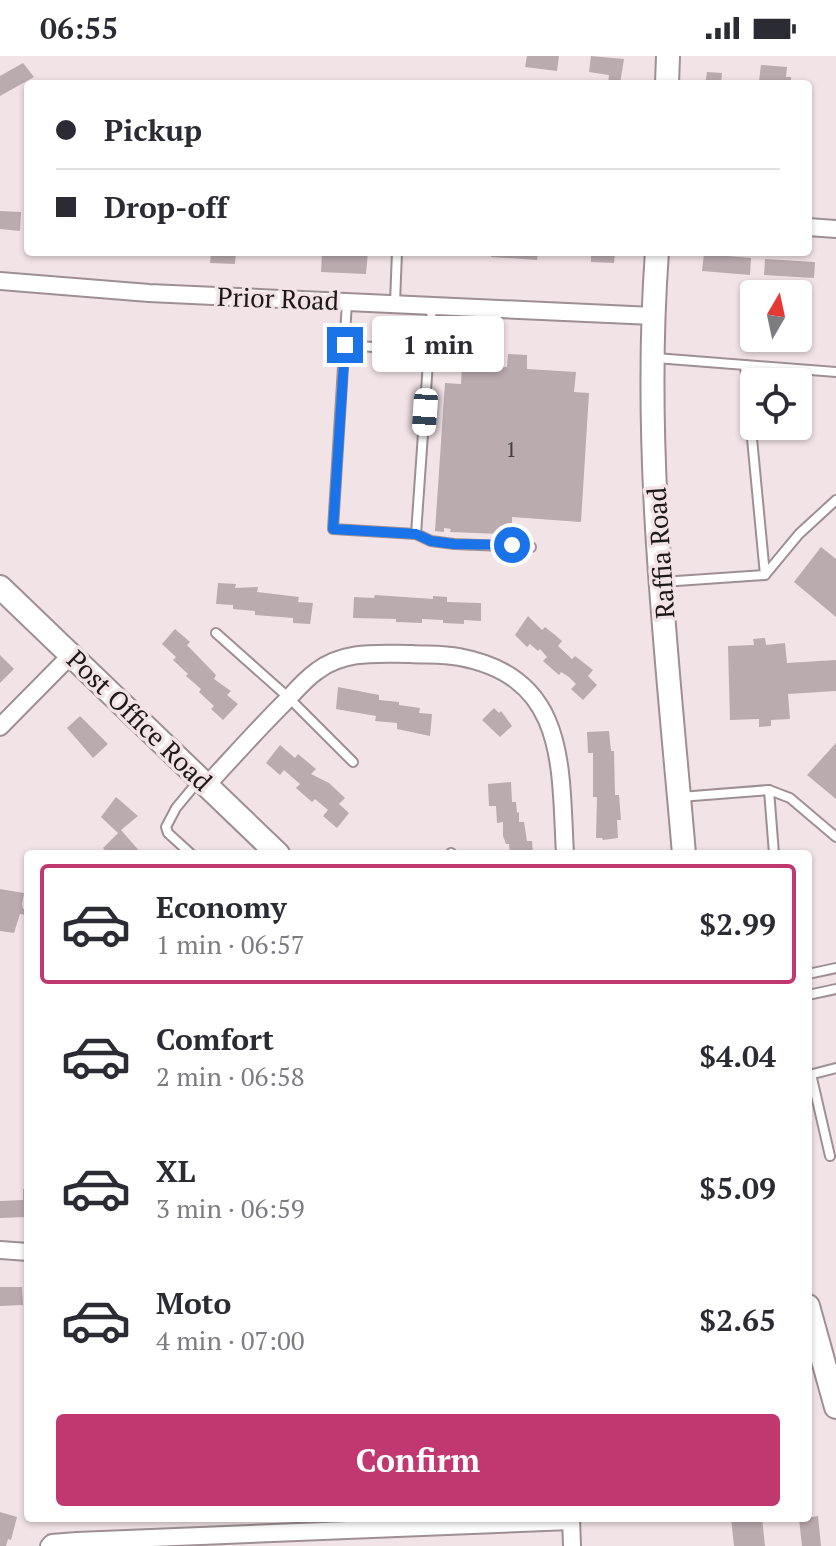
<!DOCTYPE html>
<meta charset="utf-8">
<style>
:root{--surface:#fff;--page:#f7f7f7;--text:#2b2b33;--muted:#7c7c81;--line:#e1e1e2;--accent:#c13770}
body{margin:0;font-family:"PT Serif",serif;background:var(--page);color:var(--text);height:100vh;display:flex;flex-direction:column;font-size:30px;white-space:nowrap}
*{box-sizing:border-box;margin:0}
p{font-size:26px;color:var(--muted)}
.icon{flex:none;width:44px;height:44px;fill:none;stroke:currentColor;stroke-width:2;stroke-linecap:round;stroke-linejoin:round}
.map{position:relative;flex:1;overflow:hidden}
.drawer{position:absolute;left:24px;top:794px;width:788px;height:672px;display:flex;flex-direction:column;background:var(--surface);border-radius:8px;box-shadow:0 2px 6px #0004}
.drawer>*{flex:none}
.hud{position:absolute;left:24px;top:24px;width:788px;height:176px;border-radius:8px;box-shadow:0 2px 6px #0004;display:grid;align-content:center;height:176px;padding:0 32px;background:var(--surface)}
.needle{width:52px;rotate:9deg}
.fabs{position:absolute;left:740px;top:224px;display:grid;gap:16px}
.fabs a{display:grid;place-items:center;width:72px;height:72px;border-radius:8px;background:var(--surface);box-shadow:0 2px 6px #0004;font-size:40px}
.end{position:absolute;width:36px;height:36px;margin:-18px;border:10px solid #1a73e8;background:#fff;box-shadow:0 0 0 4px #fff}
.from{border-radius:50%}
.bubble{position:absolute;height:56px;border-radius:8px;background:var(--surface);box-shadow:0 2px 6px #0004;font-size:26px;font-weight:700;line-height:56px;text-align:center}
.car{position:absolute;width:24px;height:48px;margin:-24px -12px;border-radius:10px;box-shadow:0 0 6px 2px #0007;background:linear-gradient(#fff 24%,#345 0 40%,#fff 0 76%,#345 0 86%,#fff 0)}
.hud b{display:flex;align-items:center;gap:28px;height:76px;font-size:30px}
.hud b+b{border-top:2px solid var(--line)}
.hud i{width:20px;height:20px;background:var(--text)}
ul{padding:14px 0 0;list-style:none}
li{display:flex;align-items:center;gap:24px;height:120px;margin:0 16px 12px;padding:0 16px;border:4px solid transparent;border-radius:8px}
li div{flex:1}
li b{display:block;font-size:30px}
li em{font-style:normal;font-weight:700}
li.on{border-color:var(--accent)}
li>.icon{width:72px;height:72px;stroke-width:1.5}
.primary-button{display:flex;gap:16px;margin-top:auto;padding:16px 32px}
.primary-button a{flex:1;height:92px;border-radius:8px;background:var(--accent);color:#fff;font-size:32px;font-weight:700;line-height:92px;text-align:center}
.status{display:flex;justify-content:space-between;align-items:center;height:56px;padding:0 40px;background:var(--surface);direction:ltr}
.status svg{height:22px;fill:currentColor}
.map>svg:first-child{display:block}
.building{fill:#baabaf}
.lines{fill:none;stroke-linecap:round;stroke-linejoin:round}
.lane-casing{stroke:#9d8f93;stroke-width:12}
.street-casing{stroke:#9d8f93;stroke-width:20}
.secondary-casing{stroke:#9d8f93;stroke-width:26}
.lane{stroke:#fff;stroke-width:8}
.street{stroke:#fff;stroke-width:16}
.secondary{stroke:#fff;stroke-width:22}
.route{stroke:#1a73e8;stroke-width:10}
.labels{text-anchor:middle;dominant-baseline:central;stroke-width:7;stroke-linejoin:round;paint-order:stroke}
.number-label{font-size:22px;fill:#443d3e}
.street-label{font-size:26px;fill:#1d1819;stroke:#f2e3e7}
</style>
<div class="status"><b>06:55</b><svg viewBox="0 0 49 12"><path d="M0 12V9h3v3zM5 12V6h3v6zM10 12V3h3v9zM15 12V0h3v12zM26 1h20v11H26zM47 4h2v5h-2z"/></svg></div>
<div class="map">
<svg width="836" height="1490" viewBox="0 0 836 1490">
<rect width="100%" height="100%" fill="#f2e3e7"/>
<!-- building -->
<g class="building">
<path d="M527,0H559L557,15L525,11Z"/>
<path d="M591,0L624,3L620,28H608L609,19L589,16Z"/>
<path d="M23,7L34,21L0,40V20Z"/>
<path d="M761,9L787,11L786,21H791V28L759,25Z"/>
<path d="M707,16L722,17L721,28H705Z"/>
<path d="M0,155L21,156L20,175L0,173Z"/>
<path d="M211,196H236L235,208L210,207Z"/>
<path d="M322,196H368L366,218L321,216Z"/>
<path d="M492,196H538L537,204L491,201Z"/>
<path d="M591,196H615L614,207L591,206Z"/>
<path d="M704,198L751,202L750,219L702,215Z"/>
<path d="M765,203L815,206L814,222L764,219Z"/>
<path d="M508,298L527,299V313L576,316L574,336L589,337L581,466L512,461V475L502,474V478L450,476L451,473L444,472V476L435,475L445,327L461,328L462,308L507,311Z"/>
<path d="M821,491L836,503V561L794,526Z"/>
<path d="M218,527L236,528L235,532L258,531L257,536L299,541L298,546L313,547L310,568L293,567V562L255,559V555L233,553V549L216,548Z"/>
<path d="M375,539L433,543V540L447,541V546L481,547V565L464,564V568L443,567V564L422,563V567L396,566V563L353,562L354,541L374,542Z"/>
<path d="M528,560L542,574L545,571L555,579L562,585L558,590L572,603L575,600L593,614L588,620L597,629L583,644L571,633L576,628L569,621L561,616L559,619L543,605L547,601L540,593L538,595L530,588L527,591L515,579Z"/>
<path d="M175,573L190,586L187,589L216,619L214,623L231,635L227,639L238,648L223,664L211,653L214,650L199,636L201,633L186,620L188,618L173,604L176,601L162,588Z"/>
<path d="M765,582L766,589L785,587L787,607L836,604V635L788,638L790,663L771,664V670L759,671V663L730,664L728,590L754,589L753,583Z"/>
<path d="M0,599L14,613L0,627Z"/>
<path d="M338,631L379,639V644L399,646V649L420,652L419,657L432,658L430,680L397,673V667L375,665L376,660L336,653Z"/>
<path d="M494,652L499,657L501,655L512,670L500,681L482,664Z"/>
<path d="M80,660L108,688L93,702L67,672Z"/>
<path d="M609,675L611,695H614L615,739H619L621,764H617L618,782L603,784L602,782H596L597,741H593V697H588L587,676Z"/>
<path d="M836,687V743L807,719Z"/>
<path d="M280,689L295,702L298,698L316,713L311,718L329,727L345,742L339,748L349,757L337,772L323,760L328,754L315,743L312,746L296,732L300,728L284,714L280,719L266,707Z"/>
<path d="M511,726L512,746H516L517,757L519,756V766H524L527,785H532L533,798H510L509,788H506L503,780V766L497,767L496,750H489L488,728Z"/>
<path d="M116,741L138,760L121,774L142,798H109L103,792L118,777L101,761Z"/>
<path d="M0,833L24,837L22,848L23,853H28L27,859L20,858L14,877L0,875Z"/>
<path d="M23,1133H28L27,1161L0,1162V1145L23,1144Z"/>
<path d="M0,1231H22L23,1249L0,1250Z"/>
<path d="M0,1456L17,1461L11,1484L8,1483L6,1490H0Z"/>
<path d="M818,1460L821,1490H802L799,1463Z"/>
<path d="M731,1462H762L765,1490H734Z"/>
</g>
<g class="lines">
<defs>
<g id="lane">
<path d="M347,246L333,473L416,478L431,485L454,488L531,491"/>
<path d="M395,247L397,196"/>
<path d="M345,289L429,295"/>
<path d="M656,302L836,316"/>
<path d="M745,309L765,519"/>
<path d="M416,478L432,249"/>
<path d="M662,526L765,519L799,478L836,444"/>
<path d="M216,577L289,642L353,706"/>
<path d="M769,734L774,798"/>
<path d="M680,741L769,734L790,742L836,781"/>
<path d="M451,797L452,798"/>
<path d="M191,798L168,777L166,771L176,752L200,723"/>
<path d="M808,918L836,912"/>
<path d="M808,939L836,933"/>
<path d="M811,1018L830,1100"/>
<path d="M809,1019L836,1012"/>
</g>
<g id="street">
<path d="M808,171L836,173"/>
<path d="M0,225L149,237L653,260"/>
<path d="M0,671L71,599"/>
<path d="M207,729C232,702 256,675 282,649C293,638 304,624 317,615C345,594 378,598 411,598C426,599 444,598 459,601C568,621 560,711 565,798"/>
<path d="M0,1194L28,1196"/>
<path d="M571,1462L572,1490"/>
<path d="M49,1490L52,1487L77,1485L571,1465"/>
</g>
<g id="secondary">
<path d="M667,28L668,0"/>
<path d="M657,196C642,396 667,598 684,798"/>
<path d="M0,531L278,798"/>
<path d="M808,1250L836,1351"/>
</g>
</defs>
<!-- lane casing -->
<use href="#lane" class="lane-casing"/>
<!-- street casing -->
<use href="#street" class="street-casing"/>
<!-- secondary casing -->
<use href="#secondary" class="secondary-casing"/>
<!-- lane -->
<use href="#lane" class="lane"/>
<!-- street -->
<use href="#street" class="street"/>
<!-- secondary -->
<use href="#secondary" class="secondary"/>
</g>
<g class="lines">
<!-- route -->
<path class="route" d="M345,289L333,473L416,478L431,485L454,488L512,489"/>
</g>
<g class="labels">
<!-- number labels -->
<g class="number-label">
<text x="511" y="392">1</text>
</g>
<!-- street labels -->
<g class="street-label">
<text transform="translate(278 242) rotate(2)">Prior Road</text>
<text transform="translate(660 497) rotate(-94)">Raffia Road</text>
<text transform="translate(140 664) rotate(44)">Post Office Road</text>
</g>
</g>
</svg>
<div class="fabs">
<a><svg class="needle" viewBox="-14 -14 28 28"><path d="M0-13l5 13h-10z" fill="#e53935"/><path d="M0 13l5-13h-10z" fill="#7c7c81"/></svg></a>
<a><svg class="icon" aria-label="locate" viewBox="0 0 24 24"><circle cx="12" cy="12" r="6"/><path d="M12 2v4M12 18v4M2 12h4M18 12h4"/></svg></a>
</div>
<i class="end from" style="left:512px;top:489px"></i>
<i class="end" style="left:345px;top:289px"></i>
<div class="bubble" style="left:372px;top:260px;width:132px">1 min</div>
<i class="car" style="left:425px;top:356px;rotate:184deg"></i>
<div class="hud">
<b><i class="from"></i>Pickup</b>
<b><i></i>Drop-off</b>
</div>
<section class="drawer">
<ul>
<li class="on"><svg class="icon" aria-label="car" viewBox="0 0 24 24"><path d="M5 17H2v-5l4-1 3-4h7l3 4 3 1v5h-3M9 17h6M6 11h13"/><circle cx="7" cy="17" r="2"/><circle cx="17" cy="17" r="2"/></svg><div><b>Economy</b><p>1 min · 06:57</p></div><em>$2.99</em></li>
<li><svg class="icon" aria-label="car" viewBox="0 0 24 24"><path d="M5 17H2v-5l4-1 3-4h7l3 4 3 1v5h-3M9 17h6M6 11h13"/><circle cx="7" cy="17" r="2"/><circle cx="17" cy="17" r="2"/></svg><div><b>Comfort</b><p>2 min · 06:58</p></div><em>$4.04</em></li>
<li><svg class="icon" aria-label="car" viewBox="0 0 24 24"><path d="M5 17H2v-5l4-1 3-4h7l3 4 3 1v5h-3M9 17h6M6 11h13"/><circle cx="7" cy="17" r="2"/><circle cx="17" cy="17" r="2"/></svg><div><b>XL</b><p>3 min · 06:59</p></div><em>$5.09</em></li>
<li><svg class="icon" aria-label="car" viewBox="0 0 24 24"><path d="M5 17H2v-5l4-1 3-4h7l3 4 3 1v5h-3M9 17h6M6 11h13"/><circle cx="7" cy="17" r="2"/><circle cx="17" cy="17" r="2"/></svg><div><b>Moto</b><p>4 min · 07:00</p></div><em>$2.65</em></li>
</ul>
<div class="primary-button"><a>Confirm</a></div>
</section>
</div>
